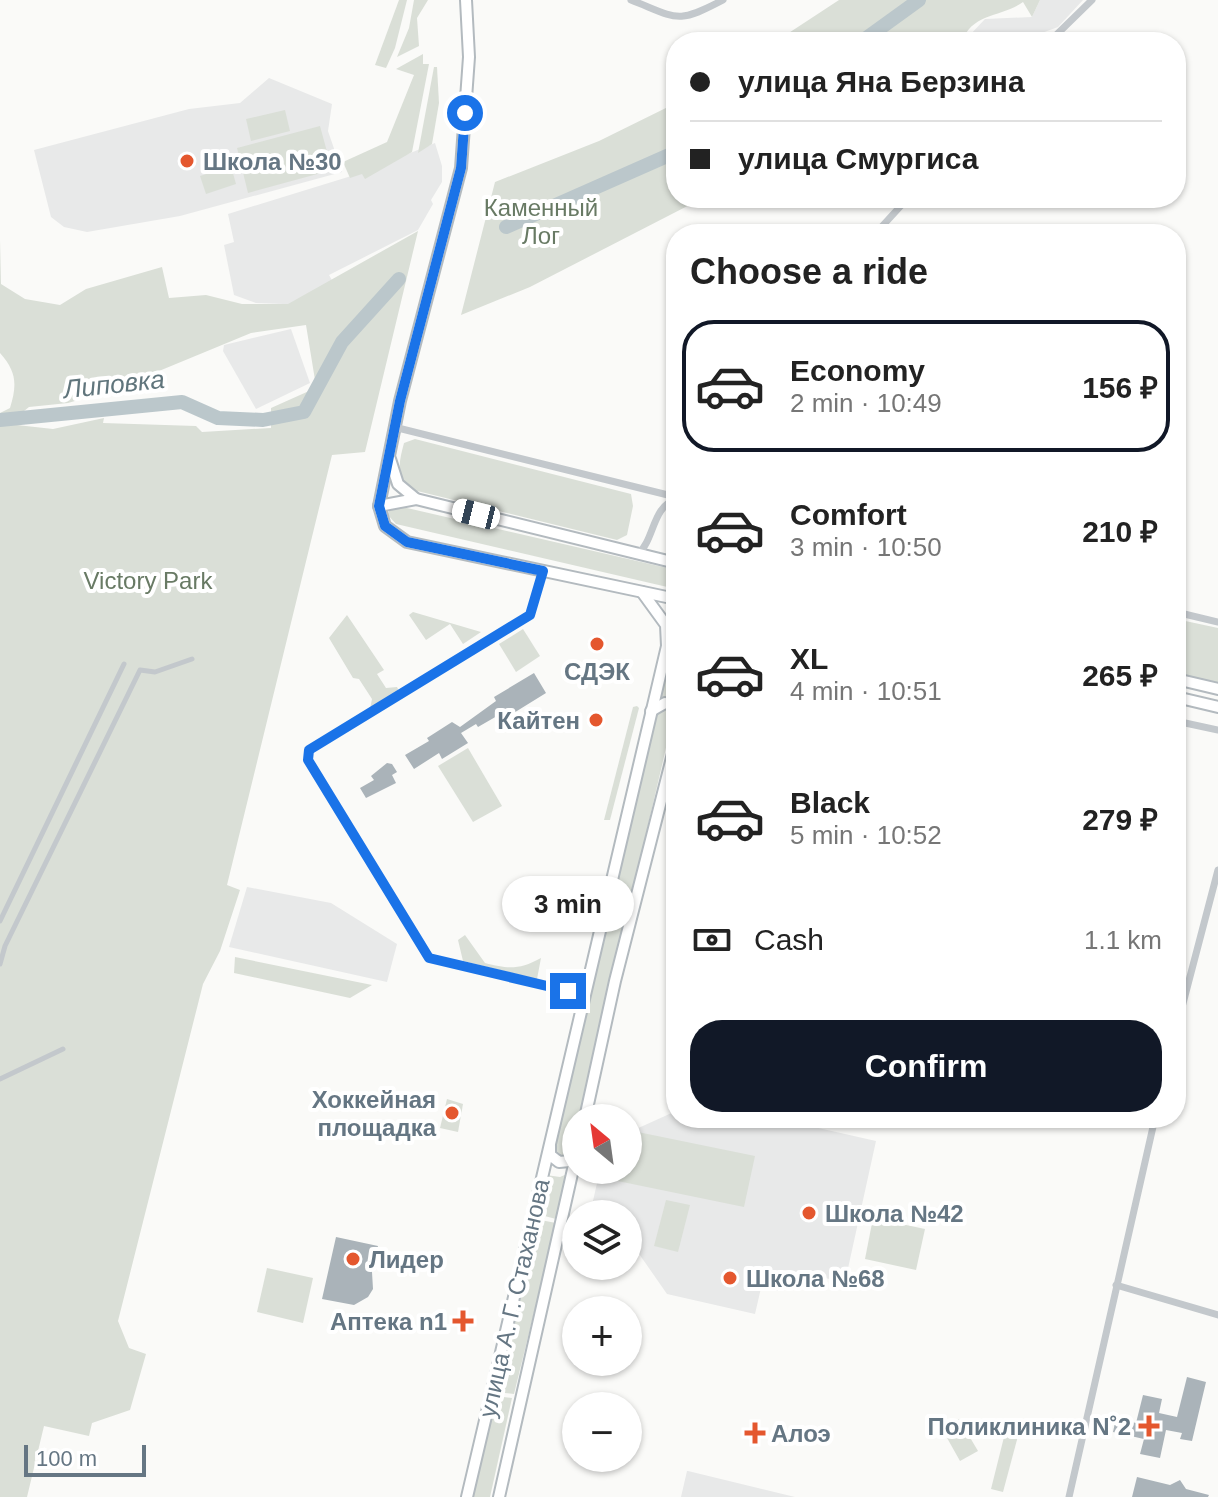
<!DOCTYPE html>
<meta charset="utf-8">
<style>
:root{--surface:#fff;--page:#f6f6f6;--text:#222;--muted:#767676;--line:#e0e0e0;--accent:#111827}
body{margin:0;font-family:Arial,sans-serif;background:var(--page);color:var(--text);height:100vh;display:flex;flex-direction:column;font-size:30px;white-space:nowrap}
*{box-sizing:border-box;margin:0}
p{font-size:26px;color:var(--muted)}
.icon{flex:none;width:44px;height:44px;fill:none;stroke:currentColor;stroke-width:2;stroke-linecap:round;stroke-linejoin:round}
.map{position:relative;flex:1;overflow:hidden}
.sheet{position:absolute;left:666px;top:224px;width:520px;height:904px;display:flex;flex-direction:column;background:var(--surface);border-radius:32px;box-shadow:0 2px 6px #0004}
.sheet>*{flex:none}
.top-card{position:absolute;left:666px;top:32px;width:520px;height:176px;border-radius:32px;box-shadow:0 2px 6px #0004;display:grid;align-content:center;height:176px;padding:0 24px;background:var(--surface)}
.needle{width:52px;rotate:331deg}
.fabs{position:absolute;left:562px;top:1104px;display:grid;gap:16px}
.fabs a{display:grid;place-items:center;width:80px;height:80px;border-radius:50%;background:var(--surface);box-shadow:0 2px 6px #0004;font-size:40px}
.scale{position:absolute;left:24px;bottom:20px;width:122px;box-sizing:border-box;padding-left:8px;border:4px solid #657683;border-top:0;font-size:22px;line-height:28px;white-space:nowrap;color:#657683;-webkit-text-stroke:6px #fff;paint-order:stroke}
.end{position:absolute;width:36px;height:36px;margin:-18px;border:10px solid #1a73e8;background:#fff;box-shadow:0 0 0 4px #fff}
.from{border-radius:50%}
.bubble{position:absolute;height:56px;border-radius:28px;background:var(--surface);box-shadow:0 2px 6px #0004;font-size:26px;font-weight:700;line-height:56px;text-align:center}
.car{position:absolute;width:24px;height:48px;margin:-24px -12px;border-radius:10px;box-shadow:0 0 6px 2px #0007;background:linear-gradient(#fff 24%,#345 0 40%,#fff 0 76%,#345 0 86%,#fff 0)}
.top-card b{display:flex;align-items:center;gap:28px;height:76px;font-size:30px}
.top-card b+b{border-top:2px solid var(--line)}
.top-card i{width:20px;height:20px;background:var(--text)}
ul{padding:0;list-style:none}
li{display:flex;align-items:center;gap:24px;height:132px;margin:0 16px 12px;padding:0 8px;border:4px solid transparent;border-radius:32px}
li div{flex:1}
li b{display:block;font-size:30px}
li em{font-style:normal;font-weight:700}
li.current{border-color:var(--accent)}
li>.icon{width:72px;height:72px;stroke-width:1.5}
h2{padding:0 24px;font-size:36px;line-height:96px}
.pay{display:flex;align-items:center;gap:20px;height:88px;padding:0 24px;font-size:30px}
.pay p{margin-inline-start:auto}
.cta{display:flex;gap:16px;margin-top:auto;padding:16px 24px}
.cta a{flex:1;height:92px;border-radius:32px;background:var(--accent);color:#fff;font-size:32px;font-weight:700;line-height:92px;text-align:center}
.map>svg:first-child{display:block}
.built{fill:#e8e9e9}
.green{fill:#dadfd7;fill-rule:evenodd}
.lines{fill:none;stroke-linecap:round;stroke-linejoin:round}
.river{stroke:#bbc7cb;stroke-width:14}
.building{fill:#aab3b9}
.secondary-casing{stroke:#b3babf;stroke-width:14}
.pedestrian{stroke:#c3c8cc;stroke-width:5}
.minor{stroke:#c3c8cc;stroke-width:7}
.secondary{stroke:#fff;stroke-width:10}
.route{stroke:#1a73e8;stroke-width:10}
.poi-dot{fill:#e4572e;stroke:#fff;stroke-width:3}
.labels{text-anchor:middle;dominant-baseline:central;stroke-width:8;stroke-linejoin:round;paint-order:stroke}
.poi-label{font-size:24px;font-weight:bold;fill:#657683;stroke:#fff;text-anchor:start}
.park-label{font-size:24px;fill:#687a64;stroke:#fff}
.street-label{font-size:24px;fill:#657683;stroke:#fff}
.water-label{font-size:26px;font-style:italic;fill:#60757c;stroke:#fff}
</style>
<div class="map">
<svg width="1218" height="1497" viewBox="0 0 1218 1497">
<rect width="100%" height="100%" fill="#fafaf8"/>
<!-- built -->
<g class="built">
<path d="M1040,0H1083L1058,27L1039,34L1031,42H973L968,37L985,19L1032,17Z"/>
<path d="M269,78L332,104L328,131L342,172L180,216L87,232L64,227L51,217L34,150L189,109L240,103Z"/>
<path d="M435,143L442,166V182L431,200L433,204L418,230L329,275L338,291L310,305L256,303L234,295L224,245L234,242L228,214L361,173Z"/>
<path d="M291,329L310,383L256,409L223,351L224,345Z"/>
<path d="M247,887L331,903L397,944L387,982L229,947Z"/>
<path d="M676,1111V1118H815L814,1127L876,1141L845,1282L784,1270L778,1291L761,1288L755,1314L667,1294L628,1238V1214H590L600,1170H628V1129L634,1130Z"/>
<path d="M687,1471H688L795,1497H681Z"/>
</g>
<!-- green -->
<g class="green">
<path d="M399,0H407L395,48L386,68L375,65Z"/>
<path d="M414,0H428L417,18L419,46L397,57L409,28Z"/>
<path d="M839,0H1040L1032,17L1023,2C1003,17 971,13 962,42H775Z"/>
<path d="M423,54V64H429L412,152L365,179L362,174L350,178L343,162L387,142L414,75L396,69Z"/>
<path d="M434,67H437L439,103L432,144L418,153Z"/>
<path d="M676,103V198H703L530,287L461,315L495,182L599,141Z"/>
<path d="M285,110L290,131L251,141L246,119Z"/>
<path d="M320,126L332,170L248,193L237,148Z"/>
<path d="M231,166L236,184L206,194L200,176Z"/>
<path d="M418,231L365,452L332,455L227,885L240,890L220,951L203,984L118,1321L129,1348L146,1354L130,1410L92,1423L89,1436L44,1426L27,1497H0V413L10,408C17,385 17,372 0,353V240L1,284L25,299L60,305L86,289L162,267L169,298L206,295L242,304H288ZM306,325L315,380L309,391L271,408V428L202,432L196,426L103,423L104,418L53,429L8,424L29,407L68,403L113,390L251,333Z"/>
<path d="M415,439L631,494L633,506L627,535L617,540L409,489C396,473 399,462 404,443Z"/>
<path d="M394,505L676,570V589L396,524L387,514Z"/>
<path d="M413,612L481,632L463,644L450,624L426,640L409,615Z"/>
<path d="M347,615L384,670L377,674L386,688L397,687L399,691L370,709L372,699L359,679L353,678L329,638Z"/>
<path d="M1176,619L1218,628V684L1176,674Z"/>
<path d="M671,620L676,621V701L659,698L672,642Z"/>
<path d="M523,629L540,656L516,672L499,644Z"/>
<path d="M637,706L639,708L610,820H604L633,707Z"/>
<path d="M659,710H667L672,722L580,1118H576L573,1150C566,1156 562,1160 554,1154L553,1148L654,714Z"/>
<path d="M468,748L502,806L473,822L438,766Z"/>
<path d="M465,935L485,963C508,969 519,970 541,958L537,979L463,961L458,940Z"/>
<path d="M235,957L372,985L350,998L234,973Z"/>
<path d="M447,1099L463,1104L458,1132L440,1128Z"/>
<path d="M628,1130L755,1156L744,1207L603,1178L605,1170H628Z"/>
<path d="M567,1174L556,1219L537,1214L546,1175L560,1177Z"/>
<path d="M666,1200L690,1205L678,1252L654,1246Z"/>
<path d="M873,1218L925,1229L916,1270L865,1259Z"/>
<path d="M535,1219L556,1223L514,1394L495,1392Z"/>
<path d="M267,1268L313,1278L303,1323L257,1312Z"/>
<path d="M494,1396L512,1398L490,1497H469Z"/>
<path d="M959,1419L978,1451L960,1461L942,1429Z"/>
<path d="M1005,1433L1018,1436L1003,1492L991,1489Z"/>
</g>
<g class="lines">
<!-- river -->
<g class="river">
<path d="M861,42L919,0"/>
<path d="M506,227L676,152"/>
<path d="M0,420L182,402L218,418L263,420L304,412L342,342L399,279"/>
</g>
</g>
<!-- building -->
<g class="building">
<path d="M534,673L546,693L507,717L504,712L478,727L476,724L461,733L468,743L442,759L439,753L414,769L405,755L429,741L427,738L452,722L460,727L496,701L494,697Z"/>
<path d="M387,763L392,764L397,772L392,775L396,783L366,798L360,788L374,780L371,776Z"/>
<path d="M336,1237L378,1246L372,1272L373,1289L368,1297L354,1305L322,1299Z"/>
<path d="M1187,1377L1206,1382L1192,1441L1180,1439L1182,1433L1166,1430L1160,1458L1140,1454L1144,1439L1113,1432L1116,1418L1136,1423L1143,1395L1162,1399L1159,1413L1177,1417Z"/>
<path d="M1137,1477L1170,1485L1180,1480L1186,1489L1209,1495L1208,1497H1132Z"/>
</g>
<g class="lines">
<defs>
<g id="secondary">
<path d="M466,0L469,57L461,168L400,401L379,506L385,526L407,542L676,599"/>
<path d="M390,459L398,484L416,499L676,563"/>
<path d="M379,506L416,499"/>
<path d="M1176,679L1218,689"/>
<path d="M1176,697L1218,707"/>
<path d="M651,711L665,703L676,706"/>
<path d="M585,1118L615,981L676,742"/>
<path d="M550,1146V1155L559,1162L570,1161L574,1153"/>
<path d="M467,1497L667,646L666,625L642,592"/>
<path d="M499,1497L576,1156"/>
</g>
</defs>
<!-- secondary casing -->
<use href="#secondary" class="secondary-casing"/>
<!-- pedestrian -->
<g class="pedestrian">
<path d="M0,921L124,664"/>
<path d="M0,964L5,946L140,670L155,672L192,659"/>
<path d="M0,1079L63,1049"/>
</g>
<!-- minor -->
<g class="minor">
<path d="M631,0C677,18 676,25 723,0"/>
<path d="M1049,42L1092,0"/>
<path d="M875,234L908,198"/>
<path d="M394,427L676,497"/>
<path d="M638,554C655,539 652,506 676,500"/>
<path d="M543,571L530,615L309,750L308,760L429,958L585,995"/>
<path d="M1176,612L1218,622"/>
<path d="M1176,721L1218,730"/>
<path d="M1176,1030L1218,870"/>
<path d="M1116,1285L1218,1315"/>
<path d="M1069,1497L1155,1118"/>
</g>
<!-- secondary -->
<use href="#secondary" class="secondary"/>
</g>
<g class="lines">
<!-- route -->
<path class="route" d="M465,113L461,168L400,401L379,506L385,526L407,542L543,571L530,615L309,750L308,760L429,958L568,991"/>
</g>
<!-- markers -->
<g class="poi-dot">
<circle cx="187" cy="161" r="8"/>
<circle cx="597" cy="644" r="8"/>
<circle cx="596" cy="720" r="8"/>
<circle cx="452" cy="1113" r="8"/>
<circle cx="809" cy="1213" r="8"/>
<circle cx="353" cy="1259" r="8"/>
<circle cx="730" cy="1278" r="8"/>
<path d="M459 1309h8v8h8v8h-8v8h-8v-8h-8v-8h8z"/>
<path d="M1145 1414h8v8h8v8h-8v8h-8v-8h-8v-8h8z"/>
<path d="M751 1421h8v8h8v8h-8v8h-8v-8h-8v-8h8z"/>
</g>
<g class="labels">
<!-- poi labels -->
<g class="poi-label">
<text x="203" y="161">Школа №30</text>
<text x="597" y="671" text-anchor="middle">СДЭК</text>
<text x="580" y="720" text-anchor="end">Кайтен</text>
<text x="436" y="1099" text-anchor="end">Хоккейная<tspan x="436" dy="28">площадка</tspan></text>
<text x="825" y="1213">Школа №42</text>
<text x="369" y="1259">Лидер</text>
<text x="746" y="1278">Школа №68</text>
<text x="447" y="1321" text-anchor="end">Аптека n1</text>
<text x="1131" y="1426" text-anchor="end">Поликлиника N˚2</text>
<text x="771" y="1433">Алоэ</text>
</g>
<!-- park labels -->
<g class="park-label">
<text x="541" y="207">Каменный<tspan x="541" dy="28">Лог</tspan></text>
<text x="148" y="580">Victory Park</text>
</g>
<!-- street labels -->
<g class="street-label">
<text transform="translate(514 1298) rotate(-77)">улица А. Г. Стаханова</text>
</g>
<!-- water labels -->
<g class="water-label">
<text transform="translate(114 384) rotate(-6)">Липовка</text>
</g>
</g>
</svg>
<div class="fabs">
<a><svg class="needle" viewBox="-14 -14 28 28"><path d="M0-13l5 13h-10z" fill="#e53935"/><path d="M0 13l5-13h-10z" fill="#767676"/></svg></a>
<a><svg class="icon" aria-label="layers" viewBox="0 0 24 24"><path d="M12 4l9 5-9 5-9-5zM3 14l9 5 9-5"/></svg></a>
<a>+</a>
<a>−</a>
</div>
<div class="scale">100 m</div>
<i class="end from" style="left:465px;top:113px"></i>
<i class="end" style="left:568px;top:991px"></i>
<div class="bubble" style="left:502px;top:876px;width:132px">3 min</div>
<i class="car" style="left:476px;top:514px;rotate:284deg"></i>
<div class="top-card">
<b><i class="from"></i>улица Яна Берзина</b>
<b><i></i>улица Смургиса</b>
</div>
<section class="sheet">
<h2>Choose a ride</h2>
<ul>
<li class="current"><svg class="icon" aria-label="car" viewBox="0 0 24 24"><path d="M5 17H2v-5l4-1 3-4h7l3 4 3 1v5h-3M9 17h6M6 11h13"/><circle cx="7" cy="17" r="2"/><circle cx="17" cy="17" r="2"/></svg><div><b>Economy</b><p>2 min · 10:49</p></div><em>156 ₽</em></li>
<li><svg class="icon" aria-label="car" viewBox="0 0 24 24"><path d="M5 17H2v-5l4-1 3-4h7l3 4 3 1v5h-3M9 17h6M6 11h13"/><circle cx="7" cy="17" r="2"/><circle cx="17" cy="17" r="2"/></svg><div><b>Comfort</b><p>3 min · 10:50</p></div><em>210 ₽</em></li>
<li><svg class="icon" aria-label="car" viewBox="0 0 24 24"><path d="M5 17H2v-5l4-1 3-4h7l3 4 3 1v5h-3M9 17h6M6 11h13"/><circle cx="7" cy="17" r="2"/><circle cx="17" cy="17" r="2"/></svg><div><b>XL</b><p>4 min · 10:51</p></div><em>265 ₽</em></li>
<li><svg class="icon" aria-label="car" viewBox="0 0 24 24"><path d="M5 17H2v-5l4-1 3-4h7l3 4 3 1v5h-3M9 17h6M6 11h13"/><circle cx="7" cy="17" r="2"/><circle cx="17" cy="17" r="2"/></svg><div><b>Black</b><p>5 min · 10:52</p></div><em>279 ₽</em></li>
</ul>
<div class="pay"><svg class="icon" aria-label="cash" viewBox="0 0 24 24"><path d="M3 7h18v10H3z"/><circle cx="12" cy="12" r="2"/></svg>Cash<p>1.1 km</p></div>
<div class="cta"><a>Confirm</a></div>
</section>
</div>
